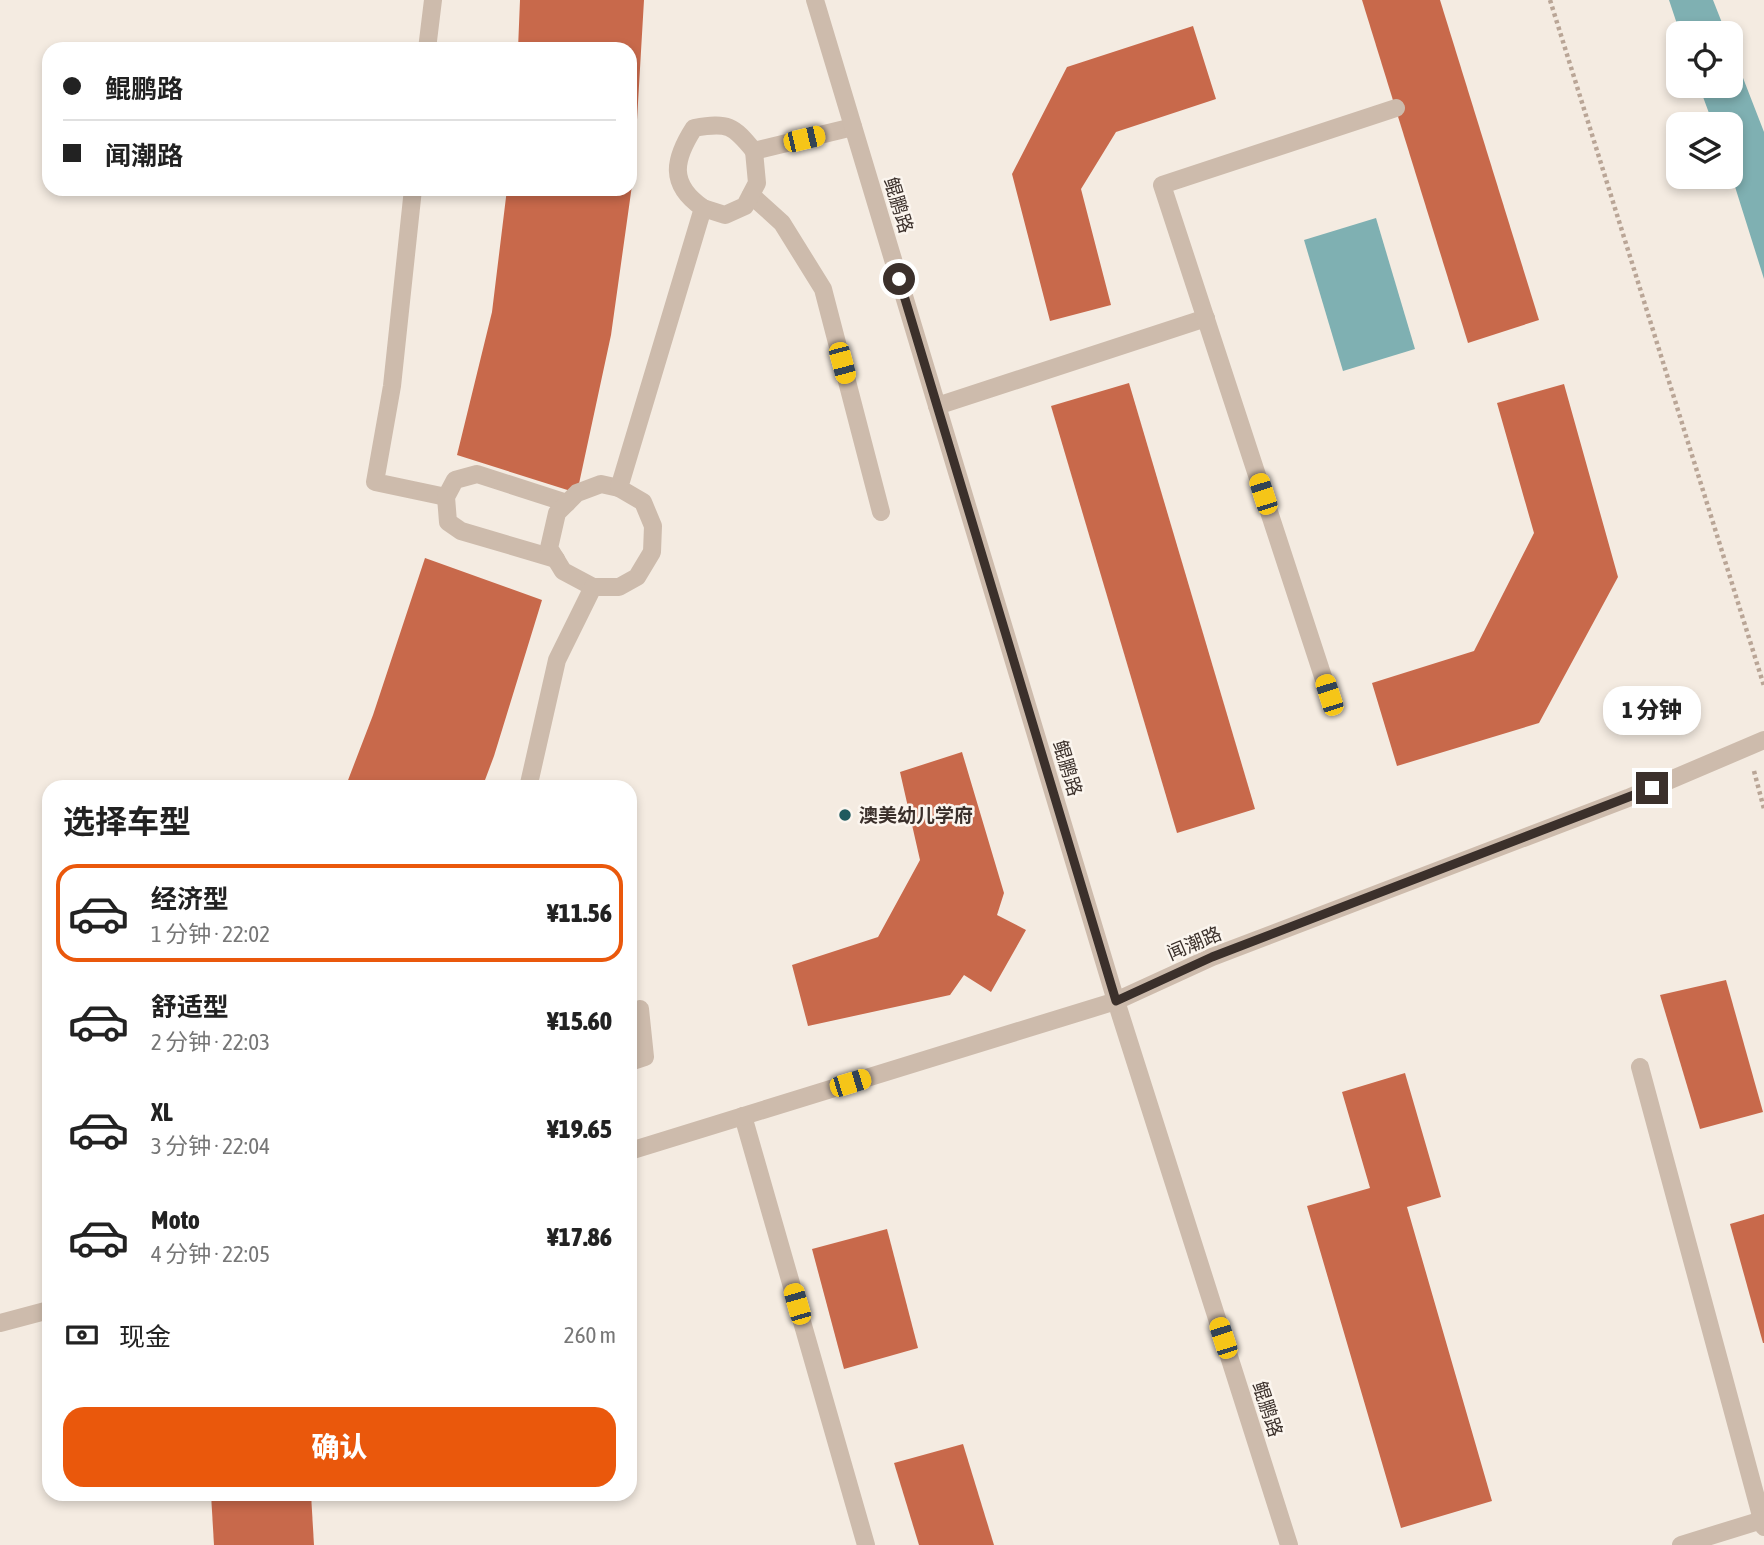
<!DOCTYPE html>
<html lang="zh">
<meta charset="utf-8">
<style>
:root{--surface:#fff;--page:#f6f6f6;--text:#222;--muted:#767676;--line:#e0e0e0;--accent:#ea580c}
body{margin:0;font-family:"Asap Condensed","Noto Sans SC",sans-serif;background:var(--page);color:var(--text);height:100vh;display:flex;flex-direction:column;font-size:26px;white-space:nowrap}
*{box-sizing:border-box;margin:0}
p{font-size:23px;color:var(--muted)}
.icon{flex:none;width:38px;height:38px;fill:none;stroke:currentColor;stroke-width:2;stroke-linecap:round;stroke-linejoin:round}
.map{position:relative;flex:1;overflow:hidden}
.side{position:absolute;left:42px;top:780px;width:595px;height:721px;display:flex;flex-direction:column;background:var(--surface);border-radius:21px;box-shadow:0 4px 10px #0003}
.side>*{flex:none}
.guide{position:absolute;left:42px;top:42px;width:595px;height:154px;border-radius:21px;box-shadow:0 4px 10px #0003;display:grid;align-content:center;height:154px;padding:0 21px;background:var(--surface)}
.buttons{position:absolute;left:1666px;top:21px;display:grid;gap:14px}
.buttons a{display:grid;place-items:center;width:77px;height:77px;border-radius:14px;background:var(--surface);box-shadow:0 4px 10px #0003;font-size:35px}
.end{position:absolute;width:32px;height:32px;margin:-16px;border:9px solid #3b302b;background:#fff;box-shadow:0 0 0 4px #fff}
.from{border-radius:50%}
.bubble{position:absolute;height:49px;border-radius:21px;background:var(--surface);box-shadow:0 4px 10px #0003;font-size:23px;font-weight:800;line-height:49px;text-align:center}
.car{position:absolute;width:21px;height:42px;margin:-21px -10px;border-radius:9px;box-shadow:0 0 5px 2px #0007;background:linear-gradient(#f5c518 24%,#345 0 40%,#f5c518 0 76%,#345 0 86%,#f5c518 0)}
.guide b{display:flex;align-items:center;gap:24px;height:66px;font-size:26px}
.guide b+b{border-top:2px solid var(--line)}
.guide i{width:18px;height:18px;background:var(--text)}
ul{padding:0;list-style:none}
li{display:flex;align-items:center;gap:21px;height:98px;margin:0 14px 10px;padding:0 7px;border:4px solid transparent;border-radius:21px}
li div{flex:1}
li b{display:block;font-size:26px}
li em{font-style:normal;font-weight:800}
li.on{border-color:var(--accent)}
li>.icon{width:63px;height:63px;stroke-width:1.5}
h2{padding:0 21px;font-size:32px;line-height:84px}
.pay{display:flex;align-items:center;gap:18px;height:77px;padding:0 21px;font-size:26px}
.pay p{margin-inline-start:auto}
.button{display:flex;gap:14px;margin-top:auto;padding:14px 21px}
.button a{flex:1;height:80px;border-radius:21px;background:var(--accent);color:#fff;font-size:28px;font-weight:800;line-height:80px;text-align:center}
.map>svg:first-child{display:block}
.water{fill:#7fb0b2}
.building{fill:#c8694b}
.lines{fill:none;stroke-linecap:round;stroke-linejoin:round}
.path{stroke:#b9a596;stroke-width:4.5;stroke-dasharray:3.5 3.5;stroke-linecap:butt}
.service{stroke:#cdbbac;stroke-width:18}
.tertiary{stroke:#cdbbac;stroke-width:18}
.route{stroke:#3b302b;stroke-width:9}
.poi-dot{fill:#1f5a5e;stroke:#fbf5ee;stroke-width:2.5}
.labels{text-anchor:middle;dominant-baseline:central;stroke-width:5;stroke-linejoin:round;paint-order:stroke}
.street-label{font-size:19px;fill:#3b302b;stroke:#fbf5ee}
.poi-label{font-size:19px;font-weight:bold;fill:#3b302b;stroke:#fbf5ee;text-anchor:start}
</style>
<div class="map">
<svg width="1764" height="1545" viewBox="0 0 1764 1545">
<rect width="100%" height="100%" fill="#f4ebe1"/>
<!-- water -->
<g class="water">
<path d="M1669,0H1713L1726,33H1680Z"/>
<path d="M1731,47L1764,132V279L1731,174V124H1713L1699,86H1731Z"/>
<path d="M1376,218L1415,349L1343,371L1304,240Z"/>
</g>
<!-- building -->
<g class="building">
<path d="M520,0H644L634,171L611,335L577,493L457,455L492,312L507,189H630V49H518Z"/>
<path d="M1362,0H1440L1539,320L1468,343Z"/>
<path d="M1193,26L1216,99L1116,132L1081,189L1111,305L1050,321L1012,174L1067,67Z"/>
<path d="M1129,383L1255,809L1177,833L1051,406Z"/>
<path d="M1564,384L1618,577L1539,723L1397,766L1372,683L1474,651L1534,533L1497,403Z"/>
<path d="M425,558L542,600L494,756L482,788H345L373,715Z"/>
<path d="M962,752L1004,893L997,915L1026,930L991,992L964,975L950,995L808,1026L792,965L878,937L920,860L900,772Z"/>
<path d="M1726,980L1763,1112L1700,1129L1660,995Z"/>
<path d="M1405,1073L1441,1197L1407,1207L1492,1501L1401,1528L1307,1206L1370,1188L1342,1092Z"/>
<path d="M1764,1214V1343H1763L1730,1224Z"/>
<path d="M887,1229L918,1348L844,1369L812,1249Z"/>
<path d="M963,1444L994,1545H919L894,1463Z"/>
<path d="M211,1494H311L314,1545H214Z"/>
</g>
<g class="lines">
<!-- path -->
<g class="path">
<path d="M1550,0L1764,686"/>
<path d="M1754,771L1764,809"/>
</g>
<!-- service -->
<g class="service">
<path d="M427,49L433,0"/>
<path d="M413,189L392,386L375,482L446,497"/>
<path d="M751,195L782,223L823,289L881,512"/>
<path d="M703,208L725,215L745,206L757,183L754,151"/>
<path d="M937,406L1206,318"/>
<path d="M556,559L461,531L448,522L446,497L455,480L477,474L567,503"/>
<path d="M593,587L563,571L549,548L557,513L577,493L601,484L619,488"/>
<path d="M1329,695L1162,185L1396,108"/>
<path d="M528,788L557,660L593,587H619L637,577L652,552L653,526L643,502L619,488L703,208C668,184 674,159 694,128C728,122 733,125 754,151L853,127"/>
<path d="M630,1062L645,1057L640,1009"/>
<path d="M1640,1067L1764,1527"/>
<path d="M743,1116L866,1545"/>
<path d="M1681,1545L1762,1520"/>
</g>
<!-- tertiary -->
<g class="tertiary">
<path d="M815,0L1116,1001L1289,1545"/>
<path d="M630,1151L1116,1001L1212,957L1628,798L1764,740"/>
<path d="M0,1323L49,1310"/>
</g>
</g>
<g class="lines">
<!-- route -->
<path class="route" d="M899,279L1116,1001L1212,957L1652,788"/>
</g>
<!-- markers -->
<circle class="poi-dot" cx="845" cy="815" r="7"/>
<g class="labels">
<!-- street labels -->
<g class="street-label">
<text transform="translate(899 205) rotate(73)">鲲鹏路</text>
<text transform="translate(1068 768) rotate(73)">鲲鹏路</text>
<text transform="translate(1194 943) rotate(-23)">闻潮路</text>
<text transform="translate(1268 1409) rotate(72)">鲲鹏路</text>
</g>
<!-- poi labels -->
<g class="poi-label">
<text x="859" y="815">澳美幼儿学府</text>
</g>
</g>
</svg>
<div class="buttons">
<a><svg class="icon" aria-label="locate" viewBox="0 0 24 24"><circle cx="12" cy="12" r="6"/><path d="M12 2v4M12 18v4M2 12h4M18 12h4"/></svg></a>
<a><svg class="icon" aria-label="layers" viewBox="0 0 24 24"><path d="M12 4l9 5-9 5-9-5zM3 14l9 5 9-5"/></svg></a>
</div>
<i class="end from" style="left:899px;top:279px"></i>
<i class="end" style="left:1652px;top:788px"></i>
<div class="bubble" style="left:1603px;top:686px;width:98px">1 分钟</div>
<i class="car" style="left:804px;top:139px;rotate:77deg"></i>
<i class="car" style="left:842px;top:363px;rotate:165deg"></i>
<i class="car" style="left:1263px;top:494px;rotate:342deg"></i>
<i class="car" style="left:1329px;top:695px;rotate:342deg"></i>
<i class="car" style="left:850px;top:1083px;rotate:73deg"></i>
<i class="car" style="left:797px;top:1304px;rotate:344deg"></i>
<i class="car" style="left:1223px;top:1338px;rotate:342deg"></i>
<div class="guide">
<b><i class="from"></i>鲲鹏路</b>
<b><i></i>闻潮路</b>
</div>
<section class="side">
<h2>选择车型</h2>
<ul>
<li class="on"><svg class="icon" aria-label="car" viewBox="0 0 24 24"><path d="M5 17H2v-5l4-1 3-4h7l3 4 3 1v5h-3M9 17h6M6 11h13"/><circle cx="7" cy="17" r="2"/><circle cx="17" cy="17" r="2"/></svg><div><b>经济型</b><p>1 分钟 · 22:02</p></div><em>¥11.56</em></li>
<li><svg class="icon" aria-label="car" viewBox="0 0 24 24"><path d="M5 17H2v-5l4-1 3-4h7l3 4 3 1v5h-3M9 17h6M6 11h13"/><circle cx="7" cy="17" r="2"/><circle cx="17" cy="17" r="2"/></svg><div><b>舒适型</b><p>2 分钟 · 22:03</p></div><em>¥15.60</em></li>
<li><svg class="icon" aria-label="car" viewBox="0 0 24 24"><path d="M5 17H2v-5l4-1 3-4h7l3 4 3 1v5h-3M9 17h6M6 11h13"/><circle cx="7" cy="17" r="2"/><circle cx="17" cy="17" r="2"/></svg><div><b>XL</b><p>3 分钟 · 22:04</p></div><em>¥19.65</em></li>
<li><svg class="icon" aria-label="car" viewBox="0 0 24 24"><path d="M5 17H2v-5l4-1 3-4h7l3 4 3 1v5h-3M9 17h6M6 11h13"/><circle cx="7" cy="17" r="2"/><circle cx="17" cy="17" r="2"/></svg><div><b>Moto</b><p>4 分钟 · 22:05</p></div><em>¥17.86</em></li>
</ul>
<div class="pay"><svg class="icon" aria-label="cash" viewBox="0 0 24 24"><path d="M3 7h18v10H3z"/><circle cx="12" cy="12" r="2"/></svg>现金<p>260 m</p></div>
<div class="button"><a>确认</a></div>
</section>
</div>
